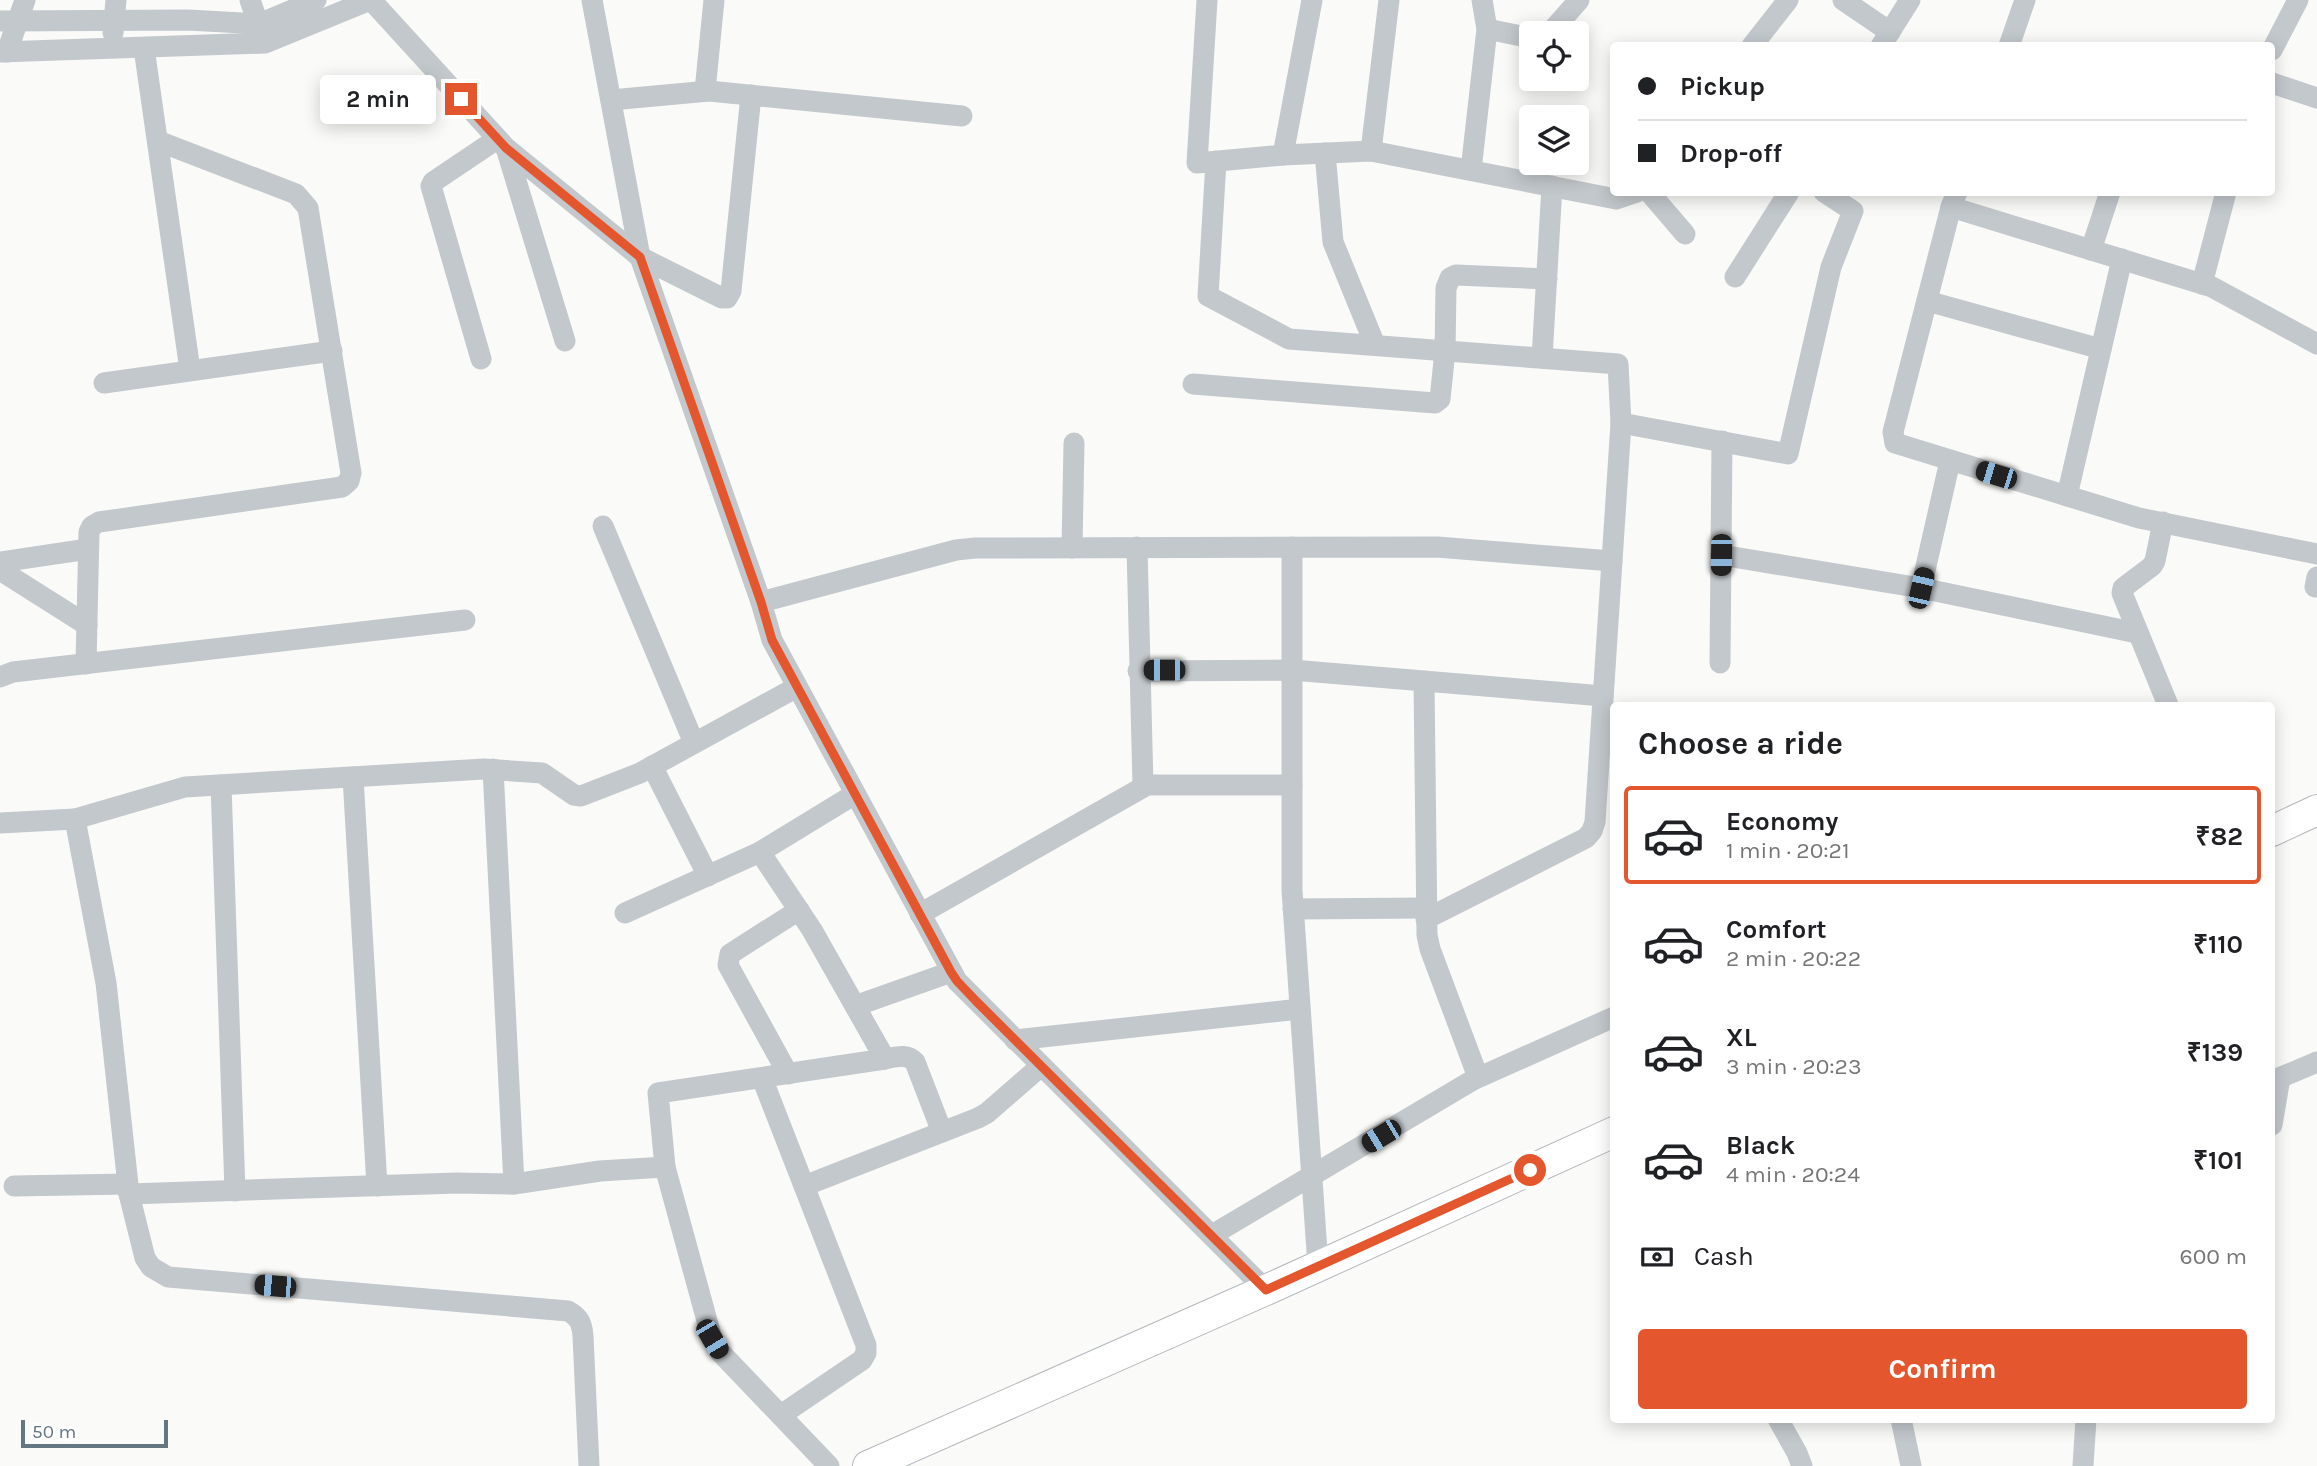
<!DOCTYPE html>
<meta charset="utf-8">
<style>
:root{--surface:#fff;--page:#f6f6f6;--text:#202124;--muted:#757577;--line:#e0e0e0;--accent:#e4572e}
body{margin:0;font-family:Karla,sans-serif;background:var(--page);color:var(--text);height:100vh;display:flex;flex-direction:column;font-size:26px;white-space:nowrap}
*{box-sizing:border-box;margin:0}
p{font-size:23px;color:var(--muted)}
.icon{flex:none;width:38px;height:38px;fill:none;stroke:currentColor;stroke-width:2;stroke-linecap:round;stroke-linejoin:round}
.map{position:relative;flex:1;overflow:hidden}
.panel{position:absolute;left:1610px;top:702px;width:665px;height:721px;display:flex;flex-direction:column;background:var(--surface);border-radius:7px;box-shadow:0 4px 18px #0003}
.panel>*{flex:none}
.hud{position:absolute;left:1610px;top:42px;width:665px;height:154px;border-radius:7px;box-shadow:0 4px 18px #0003;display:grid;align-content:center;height:154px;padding:0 28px;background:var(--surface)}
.tools{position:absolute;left:1519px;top:21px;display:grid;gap:14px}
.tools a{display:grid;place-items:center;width:70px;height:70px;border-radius:7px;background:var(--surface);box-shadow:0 4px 18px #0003;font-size:35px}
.scale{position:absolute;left:21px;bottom:18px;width:147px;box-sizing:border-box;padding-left:7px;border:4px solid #657683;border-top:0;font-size:19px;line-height:24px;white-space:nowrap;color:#657683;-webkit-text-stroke:5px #fff;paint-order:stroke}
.end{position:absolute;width:32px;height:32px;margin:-16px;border:9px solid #e4572e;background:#fff;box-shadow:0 0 0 4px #fff}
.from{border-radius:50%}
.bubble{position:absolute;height:49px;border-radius:7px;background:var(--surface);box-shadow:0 4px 18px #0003;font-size:23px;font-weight:700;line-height:49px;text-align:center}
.car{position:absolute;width:21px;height:42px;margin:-21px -10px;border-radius:9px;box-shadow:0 0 5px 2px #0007;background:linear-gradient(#222 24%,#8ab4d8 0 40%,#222 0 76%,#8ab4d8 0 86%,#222 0)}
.hud b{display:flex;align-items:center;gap:24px;height:66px;font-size:26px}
.hud b+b{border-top:2px solid var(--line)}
.hud i{width:18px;height:18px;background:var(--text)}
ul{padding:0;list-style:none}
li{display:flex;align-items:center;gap:21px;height:98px;margin:0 14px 10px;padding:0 14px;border:4px solid transparent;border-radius:7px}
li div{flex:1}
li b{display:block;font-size:26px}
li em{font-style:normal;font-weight:700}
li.selected{border-color:var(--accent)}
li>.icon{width:63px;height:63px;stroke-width:1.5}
h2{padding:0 28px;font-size:32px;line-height:84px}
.pay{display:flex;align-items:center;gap:18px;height:77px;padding:0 28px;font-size:26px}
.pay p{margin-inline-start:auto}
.button{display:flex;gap:14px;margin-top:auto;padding:14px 28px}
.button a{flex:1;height:80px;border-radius:7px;background:var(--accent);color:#fff;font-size:28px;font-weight:700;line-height:80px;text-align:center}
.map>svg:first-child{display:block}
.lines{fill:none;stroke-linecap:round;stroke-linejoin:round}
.highway-casing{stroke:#b4b9bd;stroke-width:32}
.minor{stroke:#c3c8cc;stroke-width:21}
.highway{stroke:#fff;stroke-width:30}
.route{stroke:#e4572e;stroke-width:9}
</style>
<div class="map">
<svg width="2317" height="1466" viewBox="0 0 2317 1466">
<rect width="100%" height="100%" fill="#fafaf8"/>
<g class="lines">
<defs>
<g id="highway">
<path d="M2272,831L2317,810"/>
<path d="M868,1466L1266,1290L1614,1132"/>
</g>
</defs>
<!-- highway casing -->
<use href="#highway" class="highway-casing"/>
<!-- minor -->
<g class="minor">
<path d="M250,0L262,35"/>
<path d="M371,0L506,148L640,257L722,298H727L731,291L751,95"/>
<path d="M592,0L640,257L761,602L772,640L957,981L1266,1290"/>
<path d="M1207,0L1197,163L1283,155L1312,0"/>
<path d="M1843,0L1890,32"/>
<path d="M0,21L188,20L259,24L316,0"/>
<path d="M1487,29L1531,38"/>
<path d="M113,33L116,0"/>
<path d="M1550,33L1579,0"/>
<path d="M1752,46L1788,0"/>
<path d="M1881,46L1910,0"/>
<path d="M2009,46L2025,0"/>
<path d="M144,48L190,370"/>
<path d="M2272,50L2298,0"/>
<path d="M0,52L265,43L370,0"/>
<path d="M7,52L25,0"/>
<path d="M2272,83L2317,98"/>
<path d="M705,91L714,0"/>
<path d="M611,100L709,91L962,116"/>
<path d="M506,148L565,341"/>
<path d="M1371,151L1389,0"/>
<path d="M1325,153L1333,242L1375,345"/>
<path d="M1283,155L1371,151L1616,199L1637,192"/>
<path d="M1216,161L1208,296L1289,339L1618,364L1621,423L1788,454L1831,267L1853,211L1824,192"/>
<path d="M1471,170L1487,29L1482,0"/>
<path d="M1649,192L1685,234"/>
<path d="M1957,192L1951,207L2212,287L2317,344"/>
<path d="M1951,207L1893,432L1895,443L2139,518L2317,554"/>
<path d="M2091,250L2110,192"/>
<path d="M1735,277L1789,192"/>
<path d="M2202,284L2226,192"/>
<path d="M1927,301L2101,349"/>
<path d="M1542,358L1552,186"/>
<path d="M481,359L431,186L433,182L497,139"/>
<path d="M104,383L332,351"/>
<path d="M1193,384L1435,403L1440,399L1445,351L1446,288L1450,278L1456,275L1547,279"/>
<path d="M2067,496L2122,259"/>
<path d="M2163,522L2155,561L2152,566L2123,588L2122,593L2168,705"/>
<path d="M603,526L694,743"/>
<path d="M1137,547L1143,786"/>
<path d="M1292,547V890L1318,1266"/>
<path d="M1072,548L1074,443"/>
<path d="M1721,555L1921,588L2137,633"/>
<path d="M0,562L88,549"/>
<path d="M0,570L87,625"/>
<path d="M2315,587L2317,577"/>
<path d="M1921,588L1950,461"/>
<path d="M761,602L956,550L975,548L1437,547L1612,561"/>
<path d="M1720,663L1722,441"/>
<path d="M86,664L89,532L92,526L99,522L342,487L349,481L351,473L308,208L296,194L158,141"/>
<path d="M1138,671L1292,670L1603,696"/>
<path d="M0,677L13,672L465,620"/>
<path d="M1424,681L1427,935L1430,949L1478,1077"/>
<path d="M652,766L708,876"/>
<path d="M493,769L514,1184"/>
<path d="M353,777L377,1186"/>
<path d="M221,785L235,1191"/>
<path d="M75,819L185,787L484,769L542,773L574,795L581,796L640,773L797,687"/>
<path d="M0,823L75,819L106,983L129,1194L457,1183L514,1184L600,1171L665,1167L658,1093L885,1059L812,930L760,852L855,794"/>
<path d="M1293,909L1426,908"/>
<path d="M625,913L760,852"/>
<path d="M920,914L1147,785H1292"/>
<path d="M1426,919L1586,838L1592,831L1595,822L1621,423"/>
<path d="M855,1006L951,972"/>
<path d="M1015,1040L1300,1009"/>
<path d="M885,1059C896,1057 907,1053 915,1062L942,1132"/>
<path d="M788,1074L728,965L730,954L799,910"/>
<path d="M762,1078L866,1345V1353L862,1360L781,1415"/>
<path d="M2272,1081L2317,1062"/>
<path d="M2272,1125L2280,1078"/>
<path d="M665,1167L712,1339L720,1352L829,1466"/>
<path d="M14,1186L128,1184"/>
<path d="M804,1186L978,1118L987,1113L1041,1066"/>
<path d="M129,1194L145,1258L151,1267L168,1277L568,1311C579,1317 582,1323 583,1336L589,1466"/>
<path d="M1212,1235L1473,1080L1614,1017"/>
<path d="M1778,1419L1797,1453L1802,1466"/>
<path d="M1901,1419L1911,1466"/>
<path d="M2083,1466L2086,1419"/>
</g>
<!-- highway -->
<use href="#highway" class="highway"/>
</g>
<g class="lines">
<!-- route -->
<path class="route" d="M461,99L506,148L640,257L761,602L772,640L951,972L957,981L976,1001L1266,1290L1530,1170"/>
</g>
</svg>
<div class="tools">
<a><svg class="icon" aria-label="locate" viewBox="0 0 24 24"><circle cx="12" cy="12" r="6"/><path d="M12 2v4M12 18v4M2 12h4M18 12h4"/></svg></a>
<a><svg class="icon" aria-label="layers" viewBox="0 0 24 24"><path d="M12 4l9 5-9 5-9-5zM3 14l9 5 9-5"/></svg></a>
</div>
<div class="scale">50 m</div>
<i class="end from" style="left:1530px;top:1170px"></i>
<i class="end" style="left:461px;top:99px"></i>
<div class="bubble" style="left:320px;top:75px;width:116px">2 min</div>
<i class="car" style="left:1996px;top:475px;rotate:287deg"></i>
<i class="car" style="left:1721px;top:555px;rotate:181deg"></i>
<i class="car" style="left:1921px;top:588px;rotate:13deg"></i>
<i class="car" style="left:1164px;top:670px;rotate:270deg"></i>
<i class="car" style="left:1381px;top:1136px;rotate:239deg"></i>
<i class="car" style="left:275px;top:1286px;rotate:275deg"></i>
<i class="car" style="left:712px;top:1339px;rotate:149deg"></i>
<div class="hud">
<b><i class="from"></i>Pickup</b>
<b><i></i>Drop-off</b>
</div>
<section class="panel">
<h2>Choose a ride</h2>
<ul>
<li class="selected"><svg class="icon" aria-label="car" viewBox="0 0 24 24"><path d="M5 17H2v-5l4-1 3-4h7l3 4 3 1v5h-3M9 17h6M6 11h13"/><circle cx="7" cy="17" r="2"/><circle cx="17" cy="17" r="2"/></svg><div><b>Economy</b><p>1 min · 20:21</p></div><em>₹82</em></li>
<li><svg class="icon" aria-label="car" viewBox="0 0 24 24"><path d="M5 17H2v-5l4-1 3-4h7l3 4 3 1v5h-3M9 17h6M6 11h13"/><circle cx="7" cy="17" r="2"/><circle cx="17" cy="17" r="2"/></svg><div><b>Comfort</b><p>2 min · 20:22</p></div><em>₹110</em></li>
<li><svg class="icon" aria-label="car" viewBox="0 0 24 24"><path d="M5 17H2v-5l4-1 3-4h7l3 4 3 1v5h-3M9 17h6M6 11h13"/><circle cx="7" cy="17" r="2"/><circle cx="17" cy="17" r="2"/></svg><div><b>XL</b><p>3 min · 20:23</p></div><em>₹139</em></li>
<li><svg class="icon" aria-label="car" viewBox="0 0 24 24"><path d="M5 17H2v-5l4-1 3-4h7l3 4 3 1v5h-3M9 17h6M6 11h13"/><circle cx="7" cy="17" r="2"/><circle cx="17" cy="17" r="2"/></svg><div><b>Black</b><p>4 min · 20:24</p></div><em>₹101</em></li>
</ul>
<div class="pay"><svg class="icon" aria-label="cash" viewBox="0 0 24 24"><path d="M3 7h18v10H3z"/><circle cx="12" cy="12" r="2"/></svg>Cash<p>600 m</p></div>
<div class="button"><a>Confirm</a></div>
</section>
</div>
